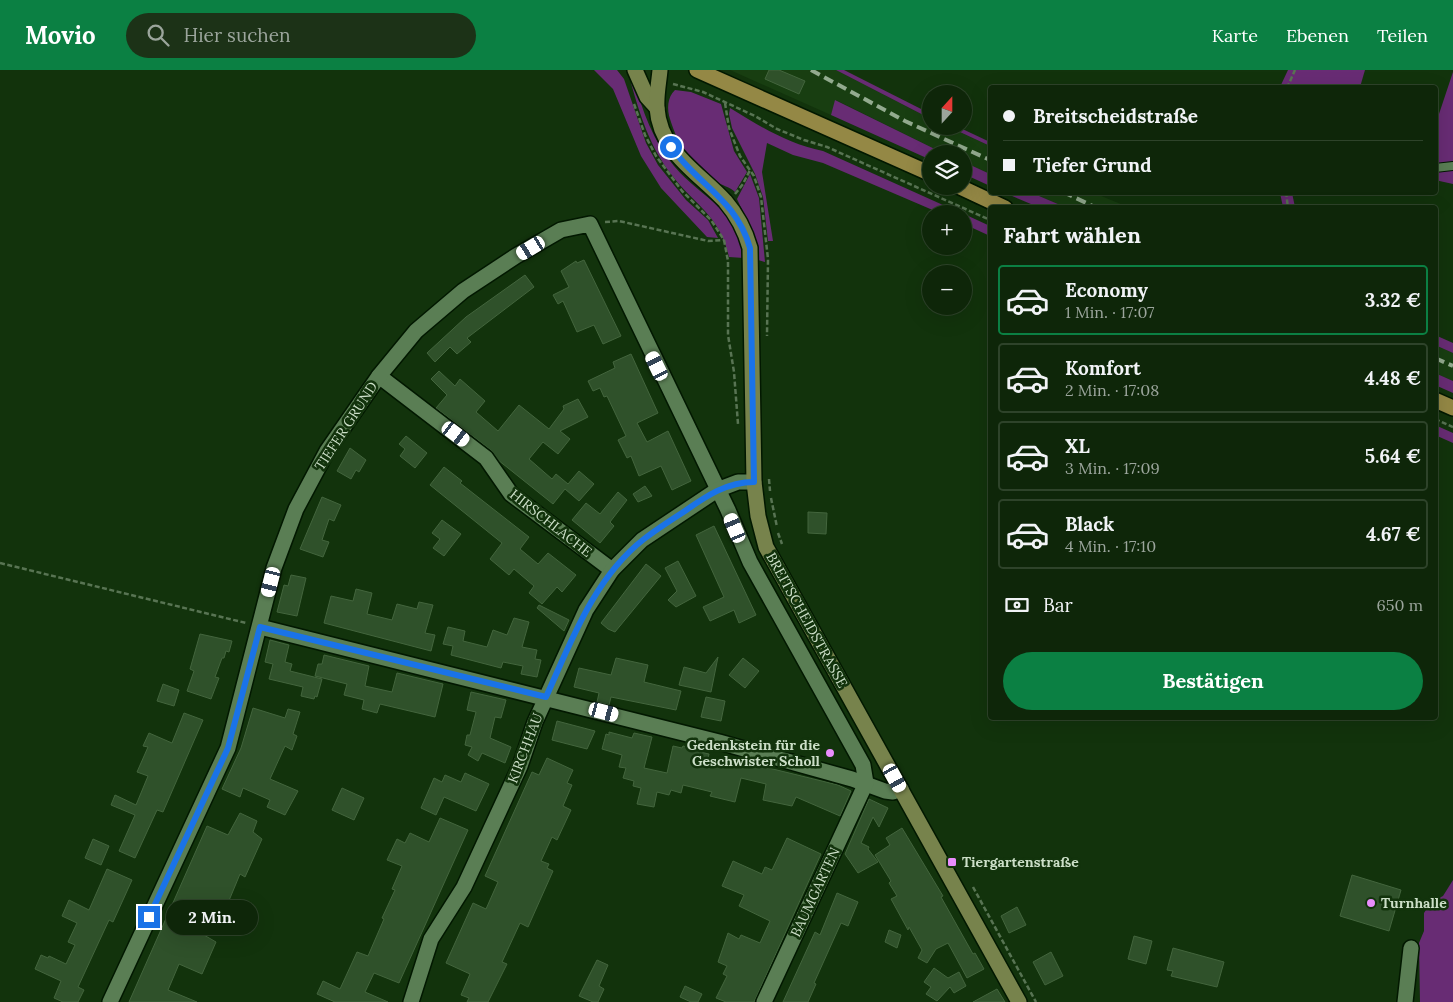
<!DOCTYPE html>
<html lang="de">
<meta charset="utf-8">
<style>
:root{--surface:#0e2609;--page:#1c3217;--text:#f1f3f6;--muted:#9ba59c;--line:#2e432a;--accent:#0b8043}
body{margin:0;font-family:Lora,serif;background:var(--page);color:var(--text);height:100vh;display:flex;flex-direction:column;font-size:19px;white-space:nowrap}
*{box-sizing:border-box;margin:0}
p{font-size:16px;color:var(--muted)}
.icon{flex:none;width:28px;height:28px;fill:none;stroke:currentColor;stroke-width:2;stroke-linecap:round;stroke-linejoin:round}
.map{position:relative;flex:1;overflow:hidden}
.drawer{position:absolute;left:988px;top:135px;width:450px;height:515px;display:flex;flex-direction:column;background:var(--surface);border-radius:5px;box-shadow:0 5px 20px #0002,0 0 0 1px var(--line)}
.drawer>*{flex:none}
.top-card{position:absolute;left:988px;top:15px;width:450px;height:110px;border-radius:5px;box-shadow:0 5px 20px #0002,0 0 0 1px var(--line);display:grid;align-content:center;height:110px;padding:0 15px;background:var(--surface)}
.needle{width:32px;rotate:21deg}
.buttons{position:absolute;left:922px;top:15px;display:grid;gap:10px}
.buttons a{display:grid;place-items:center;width:50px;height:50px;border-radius:50%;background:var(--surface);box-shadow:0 5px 20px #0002,0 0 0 1px var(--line);font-size:25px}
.end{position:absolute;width:22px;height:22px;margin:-11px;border:6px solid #1a73e8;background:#fff;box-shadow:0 0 0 2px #fff}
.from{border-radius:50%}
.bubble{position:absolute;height:35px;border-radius:18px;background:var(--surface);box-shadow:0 5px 20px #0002,0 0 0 1px var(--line);font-size:16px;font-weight:800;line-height:35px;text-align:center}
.car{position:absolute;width:15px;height:30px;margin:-15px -8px;border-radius:6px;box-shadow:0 0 4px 1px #0007;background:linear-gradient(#fff 24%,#345 0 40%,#fff 0 76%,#345 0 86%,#fff 0)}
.top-card b{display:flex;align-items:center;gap:18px;height:48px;font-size:19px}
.top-card b+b{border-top:1px solid var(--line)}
.top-card i{width:12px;height:12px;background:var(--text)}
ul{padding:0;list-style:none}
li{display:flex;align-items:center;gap:15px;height:70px;margin:0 10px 8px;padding:0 5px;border:2px solid var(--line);border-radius:5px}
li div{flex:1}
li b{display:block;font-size:19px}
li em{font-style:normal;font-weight:800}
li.on{border-color:var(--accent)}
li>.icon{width:45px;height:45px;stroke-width:1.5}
h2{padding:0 15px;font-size:22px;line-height:60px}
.pay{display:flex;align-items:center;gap:12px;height:55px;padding:0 15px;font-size:19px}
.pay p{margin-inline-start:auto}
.action{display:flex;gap:10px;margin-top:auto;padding:10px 15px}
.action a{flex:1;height:58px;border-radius:30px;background:var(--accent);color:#fff;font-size:20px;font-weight:800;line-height:58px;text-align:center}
header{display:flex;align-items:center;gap:30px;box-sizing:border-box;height:70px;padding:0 25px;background:var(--accent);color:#fff}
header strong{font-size:24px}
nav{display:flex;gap:28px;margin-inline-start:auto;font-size:18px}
.search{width:350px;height:45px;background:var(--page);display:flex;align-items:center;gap:12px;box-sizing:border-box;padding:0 18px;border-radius:28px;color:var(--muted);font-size:19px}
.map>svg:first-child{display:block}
.built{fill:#183e11}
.green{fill:#682c74}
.building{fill:#2f512a;stroke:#43653d}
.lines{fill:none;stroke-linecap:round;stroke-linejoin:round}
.lane-casing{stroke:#021800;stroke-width:10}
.street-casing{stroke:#021800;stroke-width:18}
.secondary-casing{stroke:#021800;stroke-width:18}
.primary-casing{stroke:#021800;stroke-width:18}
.path{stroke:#587453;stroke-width:2.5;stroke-dasharray:5 2.5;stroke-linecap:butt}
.lane{stroke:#5a7e54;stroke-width:8}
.street{stroke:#5a7e54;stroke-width:15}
.secondary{stroke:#77834c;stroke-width:15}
.primary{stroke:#948845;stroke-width:15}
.rail{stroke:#93ab8f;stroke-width:4;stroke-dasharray:10 5;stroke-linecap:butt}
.route{stroke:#1a73e8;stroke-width:6}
.poi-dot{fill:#ea8dfd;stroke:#12330c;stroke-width:2}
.labels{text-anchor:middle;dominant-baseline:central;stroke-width:5;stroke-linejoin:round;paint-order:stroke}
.street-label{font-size:14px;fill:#ccdfc8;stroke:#12330c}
.poi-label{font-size:14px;font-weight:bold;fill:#ccdfc8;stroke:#12330c;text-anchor:start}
</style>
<header>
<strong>Movio</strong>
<div class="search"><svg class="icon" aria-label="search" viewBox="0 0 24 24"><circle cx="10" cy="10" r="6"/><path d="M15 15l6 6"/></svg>Hier suchen</div>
<nav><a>Karte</a><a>Ebenen</a><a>Teilen</a></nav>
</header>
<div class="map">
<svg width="1453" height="932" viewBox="0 0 1453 932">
<rect width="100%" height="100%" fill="#12330c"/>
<!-- built -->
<g class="built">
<path d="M730,0H836L931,49V56H947L990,76V104L964,92V84H945L836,30L831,45Z"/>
<path d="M1032,123H1094L1128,137H1065Z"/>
<path d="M1435,275L1453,283V311L1435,303Z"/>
</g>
<!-- green -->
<g class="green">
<path d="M594,0H617L624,9L646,73L658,95L686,130L708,150L718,168L707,167L661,118L641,86L613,19Z"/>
<path d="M836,0H844L931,44V49Z"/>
<path d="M1288,0H1365L1360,17H1280Z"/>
<path d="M1453,2V114L1435,110V56Z"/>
<path d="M634,11C643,42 653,71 674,96C704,131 735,135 744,188L729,187C720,145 694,135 671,104C650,77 640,45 631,13Z"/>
<path d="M675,20L691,22L721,34L734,81L747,102L735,122C729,116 722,116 715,111C691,93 679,78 670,49C667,40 667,27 675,20Z"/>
<path d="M835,30L945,84H931V90L831,45Z"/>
<path d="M730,38C761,57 788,74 823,81L963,144H942L823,93L793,85L767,73L762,102L773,171H768L763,127L755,104L732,58L729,44Z"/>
<path d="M947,56H956L990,72V76Z"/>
<path d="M964,92L990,104V116L964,104Z"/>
<path d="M750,104L759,128L765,192L758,190L753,163L737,129Z"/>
<path d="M1005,123H1032L1065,137H1038Z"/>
<path d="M1280,123H1292L1295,137H1283Z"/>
<path d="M964,144L990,156V166L964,154Z"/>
<path d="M1435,265L1453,273V283L1435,275Z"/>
<path d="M1435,303L1453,311V323L1435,315Z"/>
<path d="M1435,355L1453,363V373L1435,365Z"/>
<path d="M1453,810V932H1420L1419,873L1424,861V843L1431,832L1443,826Z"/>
</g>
<!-- building -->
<g class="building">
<path d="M769,0H779L805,11L799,24L765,9Z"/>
<path d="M584,190L621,266L603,274L594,255L577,262L563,231L558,234L553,225L569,217L561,201L576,191L577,193Z"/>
<path d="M525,205L534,217L467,268L471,272L457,284L450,277L435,292L427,283L466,247Z"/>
<path d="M631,284L658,343L637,353L647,372L668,361L691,411L672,420L661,396L639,406L631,386L627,388L618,370L626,366L607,326L604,327L600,318L593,321L588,311L615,298L613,292Z"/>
<path d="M439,301L455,316L460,309L485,331L476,342L498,361L519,335L549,359L564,339L563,336L578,329L588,347L560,361L570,369L558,384L543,372L529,389L552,409L556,404L568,414L579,401L594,414L579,431L565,419L553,434L498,390L492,381L436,338L447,325L431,309Z"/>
<path d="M406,366L427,383L415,398L400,386L405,379L399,374Z"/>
<path d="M350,378L366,390L359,402L356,400L351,409L337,401Z"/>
<path d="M444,397L462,411L460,413L529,467L520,479L538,494L548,483L576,505L562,522L557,517L542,534L529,523L534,516L514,499L509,505L490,489L502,473L430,415Z"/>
<path d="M645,416L652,426L638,432L633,424Z"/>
<path d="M618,422L627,430L610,452L614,456L600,473L572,450L586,433L600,444Z"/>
<path d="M322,427L341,435L334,451L329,449L322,470L329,472L323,487L300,479Z"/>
<path d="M808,442L827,443L826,464L808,463Z"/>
<path d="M442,450L461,464L444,486L433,478L440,469L432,463Z"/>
<path d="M714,456L756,545L739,553L734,540L710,551L703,537L724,527L696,465Z"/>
<path d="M678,491L696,526L676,537L668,530L677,521L665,498Z"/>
<path d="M646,494L661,506L615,562L608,559L601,553Z"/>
<path d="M291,505L306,508L297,546L277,542L284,515L288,516Z"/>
<path d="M356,519L372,523L367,544L392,550L397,534L417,539L419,532L433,535L425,563L435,565L431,581L324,553L331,526L353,531Z"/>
<path d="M539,535L569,550L564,561L537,538Z"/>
<path d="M514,548L529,552L522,577L537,580L535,589L541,590L537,607L521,604L523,596L503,592L501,598L451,585L453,576L443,574L448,557L465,561L463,571L487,577L493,560L507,565Z"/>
<path d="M200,564L232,571L229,582L226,581L224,588H222L215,607L219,608L211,629L187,621L194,601L190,599Z"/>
<path d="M270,570L289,575L285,592L292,594L290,601L322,609L317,627L315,626L314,629L301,626L303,617L269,609L273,594L265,592Z"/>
<path d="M324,585L369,596L365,616L392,622L397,603L443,614L435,647L380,634L377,643L362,639L364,630L344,625L347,614L315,606L318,594H322Z"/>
<path d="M718,587L711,622L679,615L684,597L706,603Z"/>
<path d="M616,588L648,595L644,612L681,621L676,640L611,627L609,635L597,632L599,623L574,617L579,598L611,605Z"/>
<path d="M743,588L759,601L745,618L729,605Z"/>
<path d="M163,614L179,620L174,636L157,631Z"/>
<path d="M471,622L506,630L501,648L495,647L490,668L511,677L505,693L482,683L478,691L468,685L472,677L465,675L467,665H470L476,642L467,640Z"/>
<path d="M706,627L725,631L721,651L701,647Z"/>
<path d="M253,638L285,648L288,639L300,642L293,664L297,666L292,680L285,676L270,709L298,721L285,745L267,737L270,730L243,718L240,727L222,719L241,678Z"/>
<path d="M184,643L203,650L163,742L157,740L135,788L119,781L135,745L111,735L115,725L136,735L148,706L137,702L148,677L143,676L149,663L172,673Z"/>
<path d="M557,651L595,661L587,679L552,670Z"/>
<path d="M609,662L632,668L634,663L652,667L644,698L667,703L673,676L682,678L683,676L701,680L700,682L709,684L708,688L731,693L732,689L838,715L851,721L840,746L796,727L792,736L763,730L766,714L741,708L735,732L710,726L712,722L683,715L681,723L671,720L669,725L657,722L654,737L637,734L641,718L633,716L634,711L623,708L626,698L619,697L622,685L602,679L606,664L609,665Z"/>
<path d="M547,688L573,700L567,713L572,715L563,736L571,740L557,770L552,767L541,791L549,794L547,798L553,801L528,857L520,853L502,892L507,894L488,932H467L469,928L461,925L470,904L446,893L473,833L486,839L498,812L485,806L532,702L539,705Z"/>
<path d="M465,703L489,714L476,741L444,727L436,745L421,738L434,708L442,712L445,705L461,712Z"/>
<path d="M342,718L364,728L354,750L332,740Z"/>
<path d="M869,729L888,738L879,757L873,747L861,773L869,777L868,779L878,792L858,803L845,784Z"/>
<path d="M240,743L257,751L253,762L262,769L245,807L240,804L223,845L215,841L204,865L216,872L202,904L179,894L168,920L197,932H129L207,756L228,765Z"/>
<path d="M440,748L468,760L399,913L374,903L365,922L388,932H335L317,924L323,911L340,919L357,882L368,886L384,849L382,848L395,820L392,819L402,796L387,790L397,769L405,773L410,763L429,772Z"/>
<path d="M902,758L943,826L941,827L973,884L975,883L984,899L967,908L948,873L936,879L927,893L918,888L922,880L909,857L908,860L891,829L897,826L889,813L891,811L875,785L890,775L886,768Z"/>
<path d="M787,768L821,784L754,932H726L716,928L727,906L723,904L727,896L718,892L728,863L739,869L741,865L760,873L770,851L739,836L744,825L722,816L733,791L762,804L765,797L772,800Z"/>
<path d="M93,769L109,776L101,795L85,788Z"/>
<path d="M107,799L132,810L113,852L109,850L78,917L84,920L78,932H63L54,928L61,911L35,899L41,885L48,888L49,886L66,894L75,875L68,872L77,853L62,846L69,830L89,840Z"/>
<path d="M1352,805L1401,820L1389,861L1340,846Z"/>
<path d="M837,823L858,832L848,856L841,853L814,913L816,914L808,932H783L815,862L820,865Z"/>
<path d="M1017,837L1026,855L1009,863L1001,846Z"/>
<path d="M889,860L901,865L897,878L885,872Z"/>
<path d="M1134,866L1152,871L1146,894L1128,889Z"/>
<path d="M1173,878L1224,892L1217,917L1171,906L1173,901L1167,900Z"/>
<path d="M1051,882L1063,906L1045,915L1033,892Z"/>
<path d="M597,890L608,895L599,916L604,919L598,932H593L579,926Z"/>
<path d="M934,898L948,908L959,902L966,916L954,923L950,917L937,931L926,924L931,917L924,912Z"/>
<path d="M685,916L702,924L698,932H691L680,927Z"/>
<path d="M997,919L1005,932H973Z"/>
</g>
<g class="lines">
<defs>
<path id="lane" d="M1435,98L1453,96"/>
<g id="street">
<path d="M379,306L486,388L511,424L612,500"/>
<path d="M260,557L719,672L852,709L885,721L893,722L901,719"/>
<path d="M110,932L228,678L274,498L296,439L327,381L379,306L416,261L463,221L516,186L561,160L590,154L728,440L750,492L863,695L866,713L764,932"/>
<path d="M411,932L431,869L464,817L520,696L535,652L586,540L612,500L642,470L717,420L738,412H754"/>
<path d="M1405,932L1411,878"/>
</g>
<g id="secondary">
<path d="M635,0L647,27L657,38"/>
<path d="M660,0C659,12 656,26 657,38C660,82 698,102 725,131C737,145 745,160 750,178L754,412L758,446L766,477L1019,932"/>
</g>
<g id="primary">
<path d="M697,0L931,104"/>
<path d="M958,116L1005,138"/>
<path d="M1435,330L1453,338"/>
</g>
</defs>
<!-- lane casing -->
<use href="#lane" class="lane-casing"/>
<!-- street casing -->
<use href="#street" class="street-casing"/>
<!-- secondary casing -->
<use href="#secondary" class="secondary-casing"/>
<!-- primary casing -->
<use href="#primary" class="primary-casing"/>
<!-- path -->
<g class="path">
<path d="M673,14L703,22L755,46L777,59L804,70L827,77L990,150"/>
<path d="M1287,18L1295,0"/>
<path d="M725,33L729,58L740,86L754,106L761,127L768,189L767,266"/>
<path d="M634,34L645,65L656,86L682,121L711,150L724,170L728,191V265L734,302L738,354"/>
<path d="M1286,122L1288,138"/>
<path d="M735,124L743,114L750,100"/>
<path d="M605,152L619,151L708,171L724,170"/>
<path d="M1435,349L1453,357"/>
<path d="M769,409L770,421"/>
<path d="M771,428L777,457"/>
<path d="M778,463L782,474"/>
<path d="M0,493L246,553"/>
<path d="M973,817L1036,932"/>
</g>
<!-- lane -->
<use href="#lane" class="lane"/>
<!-- street -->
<use href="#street" class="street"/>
<!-- secondary -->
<use href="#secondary" class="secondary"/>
<!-- primary -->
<use href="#primary" class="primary"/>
<!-- rail -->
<g class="rail">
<path d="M811,0L905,51L990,90"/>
<path d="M1063,122L1097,138"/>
<path d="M1435,288L1453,296"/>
</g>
</g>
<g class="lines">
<!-- route -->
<path class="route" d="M149,847L228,678L260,557L546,627C571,572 594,508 644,469C657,459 671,450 685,441C706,426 727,412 754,412L750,178C736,129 698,115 671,77"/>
</g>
<!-- markers -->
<g class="poi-dot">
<circle cx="830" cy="683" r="5"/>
<rect x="947" y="787" width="10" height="10" rx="2.5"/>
<circle cx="1371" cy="833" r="5"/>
</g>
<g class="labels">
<!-- street labels -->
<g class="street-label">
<text transform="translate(346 356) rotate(-57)">TIEFER GRUND</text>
<text transform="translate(551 453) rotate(38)">HIRSCHLACHE</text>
<text transform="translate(807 550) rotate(61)">BREITSCHEIDSTRASSE</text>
<text transform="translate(525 678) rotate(-69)">KIRCHHAU</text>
<text transform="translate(815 822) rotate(-65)">BAUMGARTEN</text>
</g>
<!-- poi labels -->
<g class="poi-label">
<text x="820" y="675" text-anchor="end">Gedenkstein für die<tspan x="820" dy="16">Geschwister Scholl</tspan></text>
<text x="962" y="792">Tiergartenstraße</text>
<text x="1381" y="833">Turnhalle</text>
</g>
</g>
</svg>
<div class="buttons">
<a><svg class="needle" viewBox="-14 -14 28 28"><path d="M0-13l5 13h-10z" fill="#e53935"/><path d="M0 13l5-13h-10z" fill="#9ba59c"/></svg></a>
<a><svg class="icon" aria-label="layers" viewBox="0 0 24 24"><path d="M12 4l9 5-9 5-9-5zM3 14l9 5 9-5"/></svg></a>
<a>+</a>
<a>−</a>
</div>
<i class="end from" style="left:671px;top:77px"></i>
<i class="end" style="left:149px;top:847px"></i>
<div class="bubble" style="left:166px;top:830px;width:92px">2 Min.</div>
<i class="car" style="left:531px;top:178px;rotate:239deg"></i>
<i class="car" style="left:657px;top:296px;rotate:334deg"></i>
<i class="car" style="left:456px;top:364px;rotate:127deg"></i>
<i class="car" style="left:735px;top:458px;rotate:337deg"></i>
<i class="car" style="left:271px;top:512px;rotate:194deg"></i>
<i class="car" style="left:604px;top:642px;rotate:105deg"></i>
<i class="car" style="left:895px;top:708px;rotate:151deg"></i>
<div class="top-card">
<b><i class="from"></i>Breitscheidstraße</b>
<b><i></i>Tiefer Grund</b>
</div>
<section class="drawer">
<h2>Fahrt wählen</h2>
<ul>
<li class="on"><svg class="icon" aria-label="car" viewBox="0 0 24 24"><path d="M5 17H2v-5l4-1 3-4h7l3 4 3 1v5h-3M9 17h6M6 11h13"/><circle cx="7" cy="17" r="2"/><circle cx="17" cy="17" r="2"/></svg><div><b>Economy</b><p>1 Min. · 17:07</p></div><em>3.32 €</em></li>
<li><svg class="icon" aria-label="car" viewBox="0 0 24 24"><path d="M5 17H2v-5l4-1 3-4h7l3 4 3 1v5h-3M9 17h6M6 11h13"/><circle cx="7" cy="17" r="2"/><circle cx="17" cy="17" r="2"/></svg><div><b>Komfort</b><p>2 Min. · 17:08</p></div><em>4.48 €</em></li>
<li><svg class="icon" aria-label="car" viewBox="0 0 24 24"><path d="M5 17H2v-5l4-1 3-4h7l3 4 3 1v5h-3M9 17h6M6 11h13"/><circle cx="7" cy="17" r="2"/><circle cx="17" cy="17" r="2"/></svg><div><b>XL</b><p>3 Min. · 17:09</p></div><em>5.64 €</em></li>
<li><svg class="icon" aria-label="car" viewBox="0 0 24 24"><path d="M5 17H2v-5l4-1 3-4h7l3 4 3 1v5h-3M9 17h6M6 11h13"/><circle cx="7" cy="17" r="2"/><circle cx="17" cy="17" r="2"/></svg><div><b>Black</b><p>4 Min. · 17:10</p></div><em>4.67 €</em></li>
</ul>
<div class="pay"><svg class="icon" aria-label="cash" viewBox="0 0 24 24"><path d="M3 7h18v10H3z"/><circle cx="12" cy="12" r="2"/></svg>Bar<p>650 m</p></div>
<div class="action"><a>Bestätigen</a></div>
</section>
</div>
